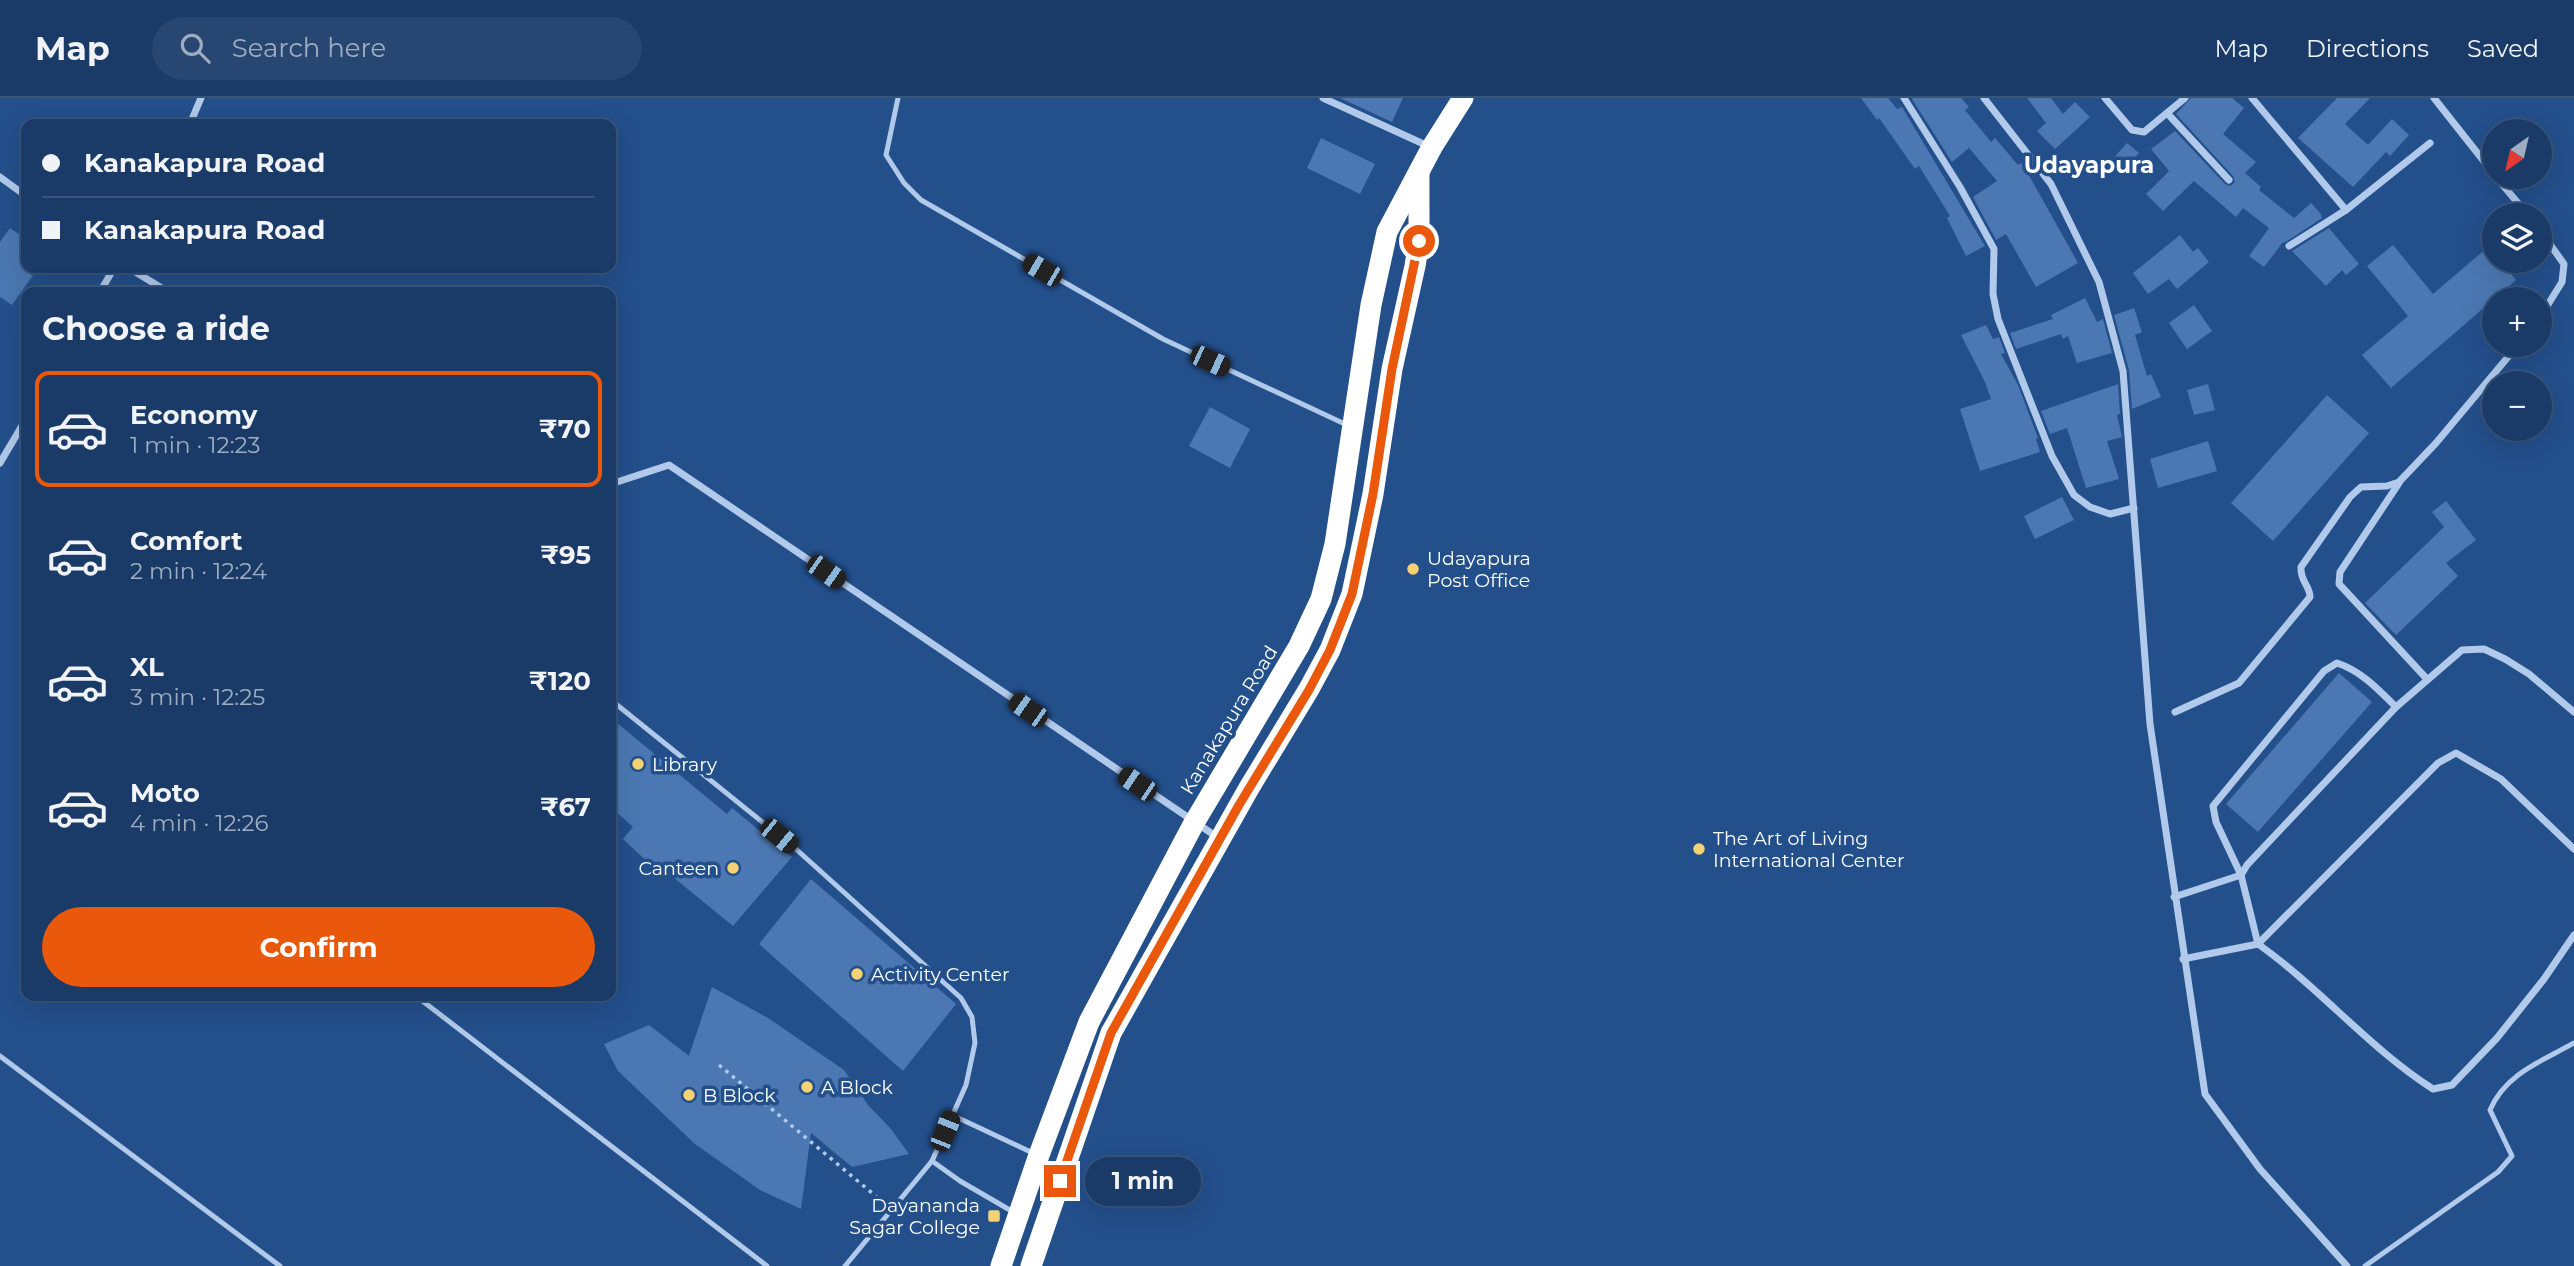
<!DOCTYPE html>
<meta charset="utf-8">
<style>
:root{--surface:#1a3b68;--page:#274671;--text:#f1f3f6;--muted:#9fadc0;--line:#38557c;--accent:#ea580c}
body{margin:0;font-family:Montserrat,sans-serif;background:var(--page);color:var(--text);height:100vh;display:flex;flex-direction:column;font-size:26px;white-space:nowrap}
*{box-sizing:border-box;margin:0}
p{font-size:23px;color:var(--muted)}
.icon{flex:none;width:38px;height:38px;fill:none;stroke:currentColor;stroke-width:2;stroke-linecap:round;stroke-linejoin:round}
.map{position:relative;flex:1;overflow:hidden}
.side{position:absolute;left:21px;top:189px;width:595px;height:714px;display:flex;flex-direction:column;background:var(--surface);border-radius:14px;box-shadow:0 7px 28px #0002,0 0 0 2px var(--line)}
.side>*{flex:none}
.banner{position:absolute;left:21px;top:21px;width:595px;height:154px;border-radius:14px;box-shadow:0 7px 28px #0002,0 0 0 2px var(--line);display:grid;align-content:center;height:154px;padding:0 21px;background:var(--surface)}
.needle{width:46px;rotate:214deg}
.controls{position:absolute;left:2482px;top:21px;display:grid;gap:14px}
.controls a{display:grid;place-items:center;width:70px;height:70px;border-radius:50%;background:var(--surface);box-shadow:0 7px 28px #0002,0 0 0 2px var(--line);font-size:35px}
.end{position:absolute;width:32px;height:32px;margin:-16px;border:9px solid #ea580c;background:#fff;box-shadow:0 0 0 4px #fff}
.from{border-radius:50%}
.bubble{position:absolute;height:49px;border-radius:24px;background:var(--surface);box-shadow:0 7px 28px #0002,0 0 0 2px var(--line);font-size:23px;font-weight:700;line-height:49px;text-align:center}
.car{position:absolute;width:21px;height:42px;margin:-21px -10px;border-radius:9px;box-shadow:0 0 5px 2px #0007;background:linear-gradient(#222 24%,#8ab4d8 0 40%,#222 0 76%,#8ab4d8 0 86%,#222 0)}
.banner b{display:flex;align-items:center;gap:24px;height:66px;font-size:26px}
.banner b+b{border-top:2px solid var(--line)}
.banner i{width:18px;height:18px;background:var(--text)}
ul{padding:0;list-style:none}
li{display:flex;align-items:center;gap:21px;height:116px;margin:0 14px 10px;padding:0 7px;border:4px solid transparent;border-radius:14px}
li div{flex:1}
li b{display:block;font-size:26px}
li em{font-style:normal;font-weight:700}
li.active{border-color:var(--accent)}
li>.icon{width:63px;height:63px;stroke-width:1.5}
h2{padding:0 21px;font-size:32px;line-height:84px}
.action{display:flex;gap:14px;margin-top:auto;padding:14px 21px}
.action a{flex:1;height:80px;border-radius:42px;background:var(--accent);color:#fff;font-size:28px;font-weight:700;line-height:80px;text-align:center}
header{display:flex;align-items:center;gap:42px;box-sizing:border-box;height:98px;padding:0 35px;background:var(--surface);border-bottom:2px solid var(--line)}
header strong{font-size:33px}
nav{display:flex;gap:38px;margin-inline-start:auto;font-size:24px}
.search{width:490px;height:63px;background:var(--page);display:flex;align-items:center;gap:18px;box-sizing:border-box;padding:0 24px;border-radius:38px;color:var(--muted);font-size:26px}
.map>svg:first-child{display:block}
.building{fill:#4b78b2}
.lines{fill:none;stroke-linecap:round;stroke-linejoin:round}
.path{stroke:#b1caeb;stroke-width:3.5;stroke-dasharray:3.5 5;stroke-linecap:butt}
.lane{stroke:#b1caeb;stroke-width:5}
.street{stroke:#b1caeb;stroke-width:7}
.highway{stroke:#fff;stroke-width:21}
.route{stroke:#ea580c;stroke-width:9}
.poi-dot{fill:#f6d273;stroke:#234f8b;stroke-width:2.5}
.labels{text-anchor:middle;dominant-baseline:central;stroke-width:7;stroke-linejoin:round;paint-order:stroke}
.poi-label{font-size:19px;fill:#fff;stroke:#234f8b;text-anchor:start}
.street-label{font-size:19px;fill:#fff;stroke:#234f8b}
.quarter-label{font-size:23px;font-weight:bold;fill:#fff;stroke:#234f8b}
</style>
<header>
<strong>Map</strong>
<div class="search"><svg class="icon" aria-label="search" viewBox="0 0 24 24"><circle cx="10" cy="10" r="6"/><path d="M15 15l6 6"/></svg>Search here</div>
<nav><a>Map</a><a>Directions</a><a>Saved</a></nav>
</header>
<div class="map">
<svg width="2574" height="1168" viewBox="0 0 2574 1168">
<rect width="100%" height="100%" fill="#234f8b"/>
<!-- building -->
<g class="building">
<path d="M1340,0H1403L1392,24Z"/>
<path d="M1861,0H1888L1897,11L1902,9L1985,148L1966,158L1947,120L1950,118L1919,68L1915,71L1879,20L1877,22Z"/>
<path d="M1913,0H1961L1969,9L1965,12L1991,44L1995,40L2018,67L2022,65L2078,165L2036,189L2006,136L1996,142L1973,99L1997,83L1969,50L1952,64L1912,1Z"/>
<path d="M2027,0H2051L2063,16L2075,4L2090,19L2055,51L2037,33L2046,25Z"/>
<path d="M2191,0H2232L2244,10L2223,36L2256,64L2245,75L2261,89L2259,92L2294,120L2311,105L2321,116L2322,120L2284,145L2283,144L2264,169L2249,158L2269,130L2243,110L2236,119L2194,83L2163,113L2146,96L2169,73L2151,51L2175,33L2225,86L2230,88L2235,84L2233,78L2176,16Z"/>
<path d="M2337,0H2370L2345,26L2368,47L2392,21L2409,37L2390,58L2386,54L2353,89L2298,40Z"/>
<path d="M1321,40L1375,66L1360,96L1307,70Z"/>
<path d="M2127,45L2139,55L2121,75L2110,64Z"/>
<path d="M10,130L26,141V170H38L12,207L0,199V144Z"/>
<path d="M2329,130L2359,166L2346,177L2342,172L2326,188L2292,153Z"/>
<path d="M2180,137L2193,154L2198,150L2209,164L2177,191L2169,181L2148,196L2133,175Z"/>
<path d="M2393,147L2433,196L2488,149L2494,156V163H2500L2516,182L2391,290L2362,257L2408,218L2367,168Z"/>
<path d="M2085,200L2097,224L2103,221L2112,255L2077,265L2068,238L2063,241L2061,236L2016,251L2010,235L2053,221L2051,217Z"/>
<path d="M2194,207L2212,233L2187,251L2169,225Z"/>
<path d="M2134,210L2142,234L2135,237L2147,278L2151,276L2161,299L2132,311L2129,272L2114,217Z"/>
<path d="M1986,227L1993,241L1999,239L2005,255L2001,256L2018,287L2038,340L2036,341L2040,354L1980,373L1960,311L1991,301L1985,284L1961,237Z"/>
<path d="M2118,286L2120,316L2117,317L2122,339L2107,343L2119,381L2086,390L2067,330L2050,336L2041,313Z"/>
<path d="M2208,286L2215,312L2194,317L2187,292Z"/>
<path d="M2327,297L2369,335L2273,443L2231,405Z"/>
<path d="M1210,309L1250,331L1230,370L1189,348Z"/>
<path d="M2208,343L2217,373L2158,390L2150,361Z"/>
<path d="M2062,399L2074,422L2035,441L2024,418Z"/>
<path d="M2446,403L2476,442L2446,465L2458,478L2396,537L2365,505L2444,429L2432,414Z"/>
<path d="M2339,575L2372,604L2258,734L2226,706Z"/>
<path d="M611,620L727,716L732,710L792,759L733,828L657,766L654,770L623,741L633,729L611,709Z"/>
<path d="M811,781L956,906L903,973L759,846Z"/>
<path d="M712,889L768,920L844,972L868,1007L891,1031L909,1056L852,1069L811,1035L801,1111L760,1092L695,1046L618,973L604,946L649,927L689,958Z"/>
</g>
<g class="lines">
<!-- path -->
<path class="path" d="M719,967L884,1105"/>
<!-- lane -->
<g class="lane">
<path d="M898,0L886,57L904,85L921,102L1163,241L1347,327"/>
<path d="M611,602L797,752L961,900L972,919L975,945L966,987L932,1063L845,1168"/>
<path d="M416,898L767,1168"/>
<path d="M0,958L280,1168"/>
<path d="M952,1017L1035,1056"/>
<path d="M932,1063L960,1083L1015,1115"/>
<path d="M2365,1168L2498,1074L2512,1058L2490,1012C2505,976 2542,963 2574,945"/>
</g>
<!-- street -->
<g class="street">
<path d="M1323,0L1428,48"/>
<path d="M1904,0L1960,89L1994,151L1993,196L1998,221L2052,358L2074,397L2090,409L2110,416L2134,410"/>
<path d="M1984,0L2051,86L2099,184L2123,273L2150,626L2205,996L2260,1071L2347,1168"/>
<path d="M2105,0L2132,32L2144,34L2185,0"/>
<path d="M2252,0L2346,112"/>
<path d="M2434,0L2494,76"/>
<path d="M2167,15L2229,82"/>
<path d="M190,26L201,0"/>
<path d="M0,79L26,98"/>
<path d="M2496,79L2528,117"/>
<path d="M2539,131L2564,166L2562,184L2539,221"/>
<path d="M2289,148L2346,112L2430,45"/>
<path d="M129,170L168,194"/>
<path d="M100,194L114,170"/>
<path d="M0,365L26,321"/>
<path d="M2399,385L2340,474L2339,486L2426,580"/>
<path d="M611,386L669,367L1217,739"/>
<path d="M2396,609C2378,591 2361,573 2337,565L2324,573L2213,708L2216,724L2241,777L2258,846C2320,890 2369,950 2433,991L2452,987L2497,940L2544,881L2574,837"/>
<path d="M2175,614L2239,585L2310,499C2310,487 2300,484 2301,469L2350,399L2361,389L2387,388L2399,384L2436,345L2518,247"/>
<path d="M2174,799L2241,777L2247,767L2396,609L2462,552L2484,551L2505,561L2529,576L2574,614"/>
<path d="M2183,861L2258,846L2438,665L2456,655L2501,681L2574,751"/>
</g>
<!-- highway -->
<g class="highway">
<path d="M1001,1168L1039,1057L1089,924L1194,725L1299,548L1321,501L1335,446L1371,207L1387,134L1432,49L1463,0"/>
<path d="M1031,1168L1111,935L1249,690L1309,591L1330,552L1352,496L1373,396L1392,271L1415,168L1419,143V77"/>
</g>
</g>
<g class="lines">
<!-- route -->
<path class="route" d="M1060,1083L1111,935L1239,707L1309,592L1330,552L1352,496L1373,396L1392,271L1419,143"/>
</g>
<!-- markers -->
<g class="poi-dot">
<circle cx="1413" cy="471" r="7"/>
<circle cx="638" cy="666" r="7"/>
<circle cx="1699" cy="751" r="7"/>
<circle cx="733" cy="770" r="7"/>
<circle cx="857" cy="876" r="7"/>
<circle cx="807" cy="989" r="7"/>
<circle cx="689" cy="997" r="7"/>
<rect x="987" y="1111" width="14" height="14" rx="3.5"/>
</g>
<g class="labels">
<!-- poi labels -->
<g class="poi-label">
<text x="1427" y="460">Udayapura<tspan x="1427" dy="22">Post Office</tspan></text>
<text x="652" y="666">Library</text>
<text x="1713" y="740">The Art of Living<tspan x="1713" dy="22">International Center</tspan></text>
<text x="719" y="770" text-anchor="end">Canteen</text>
<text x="871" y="876">Activity Center</text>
<text x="821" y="989">A Block</text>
<text x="703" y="997">B Block</text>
<text x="980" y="1107" text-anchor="end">Dayananda<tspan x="980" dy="22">Sagar College</tspan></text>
</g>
<!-- street labels -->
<g class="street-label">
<text transform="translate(1229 622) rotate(-59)">Kanakapura Road</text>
</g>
<!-- quarter labels -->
<g class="quarter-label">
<text x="2089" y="67">Udayapura</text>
</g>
</g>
</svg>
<div class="controls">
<a><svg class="needle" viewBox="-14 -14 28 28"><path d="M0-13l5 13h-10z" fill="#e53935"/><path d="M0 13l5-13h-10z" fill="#9fadc0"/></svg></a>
<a><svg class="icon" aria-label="layers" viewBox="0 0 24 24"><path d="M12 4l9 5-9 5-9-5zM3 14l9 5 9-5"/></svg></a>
<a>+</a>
<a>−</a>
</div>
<i class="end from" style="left:1419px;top:143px"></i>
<i class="end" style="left:1060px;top:1083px"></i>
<div class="bubble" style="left:1085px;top:1059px;width:116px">1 min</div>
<i class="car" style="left:1042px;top:172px;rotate:300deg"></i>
<i class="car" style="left:1210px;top:263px;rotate:115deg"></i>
<i class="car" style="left:826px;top:474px;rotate:125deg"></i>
<i class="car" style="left:1028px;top:612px;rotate:305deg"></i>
<i class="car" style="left:1137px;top:686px;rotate:304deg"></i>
<i class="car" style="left:779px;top:738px;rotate:129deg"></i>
<i class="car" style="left:945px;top:1033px;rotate:22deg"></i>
<div class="banner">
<b><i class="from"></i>Kanakapura Road</b>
<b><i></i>Kanakapura Road</b>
</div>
<section class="side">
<h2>Choose a ride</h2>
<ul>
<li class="active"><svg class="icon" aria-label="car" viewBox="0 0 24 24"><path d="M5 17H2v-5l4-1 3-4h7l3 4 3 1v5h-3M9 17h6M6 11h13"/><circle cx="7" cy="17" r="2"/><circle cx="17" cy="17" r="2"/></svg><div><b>Economy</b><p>1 min · 12:23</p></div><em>₹70</em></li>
<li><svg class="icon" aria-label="car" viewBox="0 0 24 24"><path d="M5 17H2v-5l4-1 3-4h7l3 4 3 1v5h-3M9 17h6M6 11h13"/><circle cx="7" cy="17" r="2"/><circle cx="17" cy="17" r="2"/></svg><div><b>Comfort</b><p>2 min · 12:24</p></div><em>₹95</em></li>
<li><svg class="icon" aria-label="car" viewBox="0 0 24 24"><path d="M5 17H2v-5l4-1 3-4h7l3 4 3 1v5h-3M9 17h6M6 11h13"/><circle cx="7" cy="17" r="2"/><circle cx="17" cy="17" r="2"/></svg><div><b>XL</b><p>3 min · 12:25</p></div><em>₹120</em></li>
<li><svg class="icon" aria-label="car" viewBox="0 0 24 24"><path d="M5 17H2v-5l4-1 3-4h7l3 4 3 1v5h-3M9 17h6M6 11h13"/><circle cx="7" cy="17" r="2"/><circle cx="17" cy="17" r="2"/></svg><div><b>Moto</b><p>4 min · 12:26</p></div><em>₹67</em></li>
</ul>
<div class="action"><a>Confirm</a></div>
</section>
</div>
